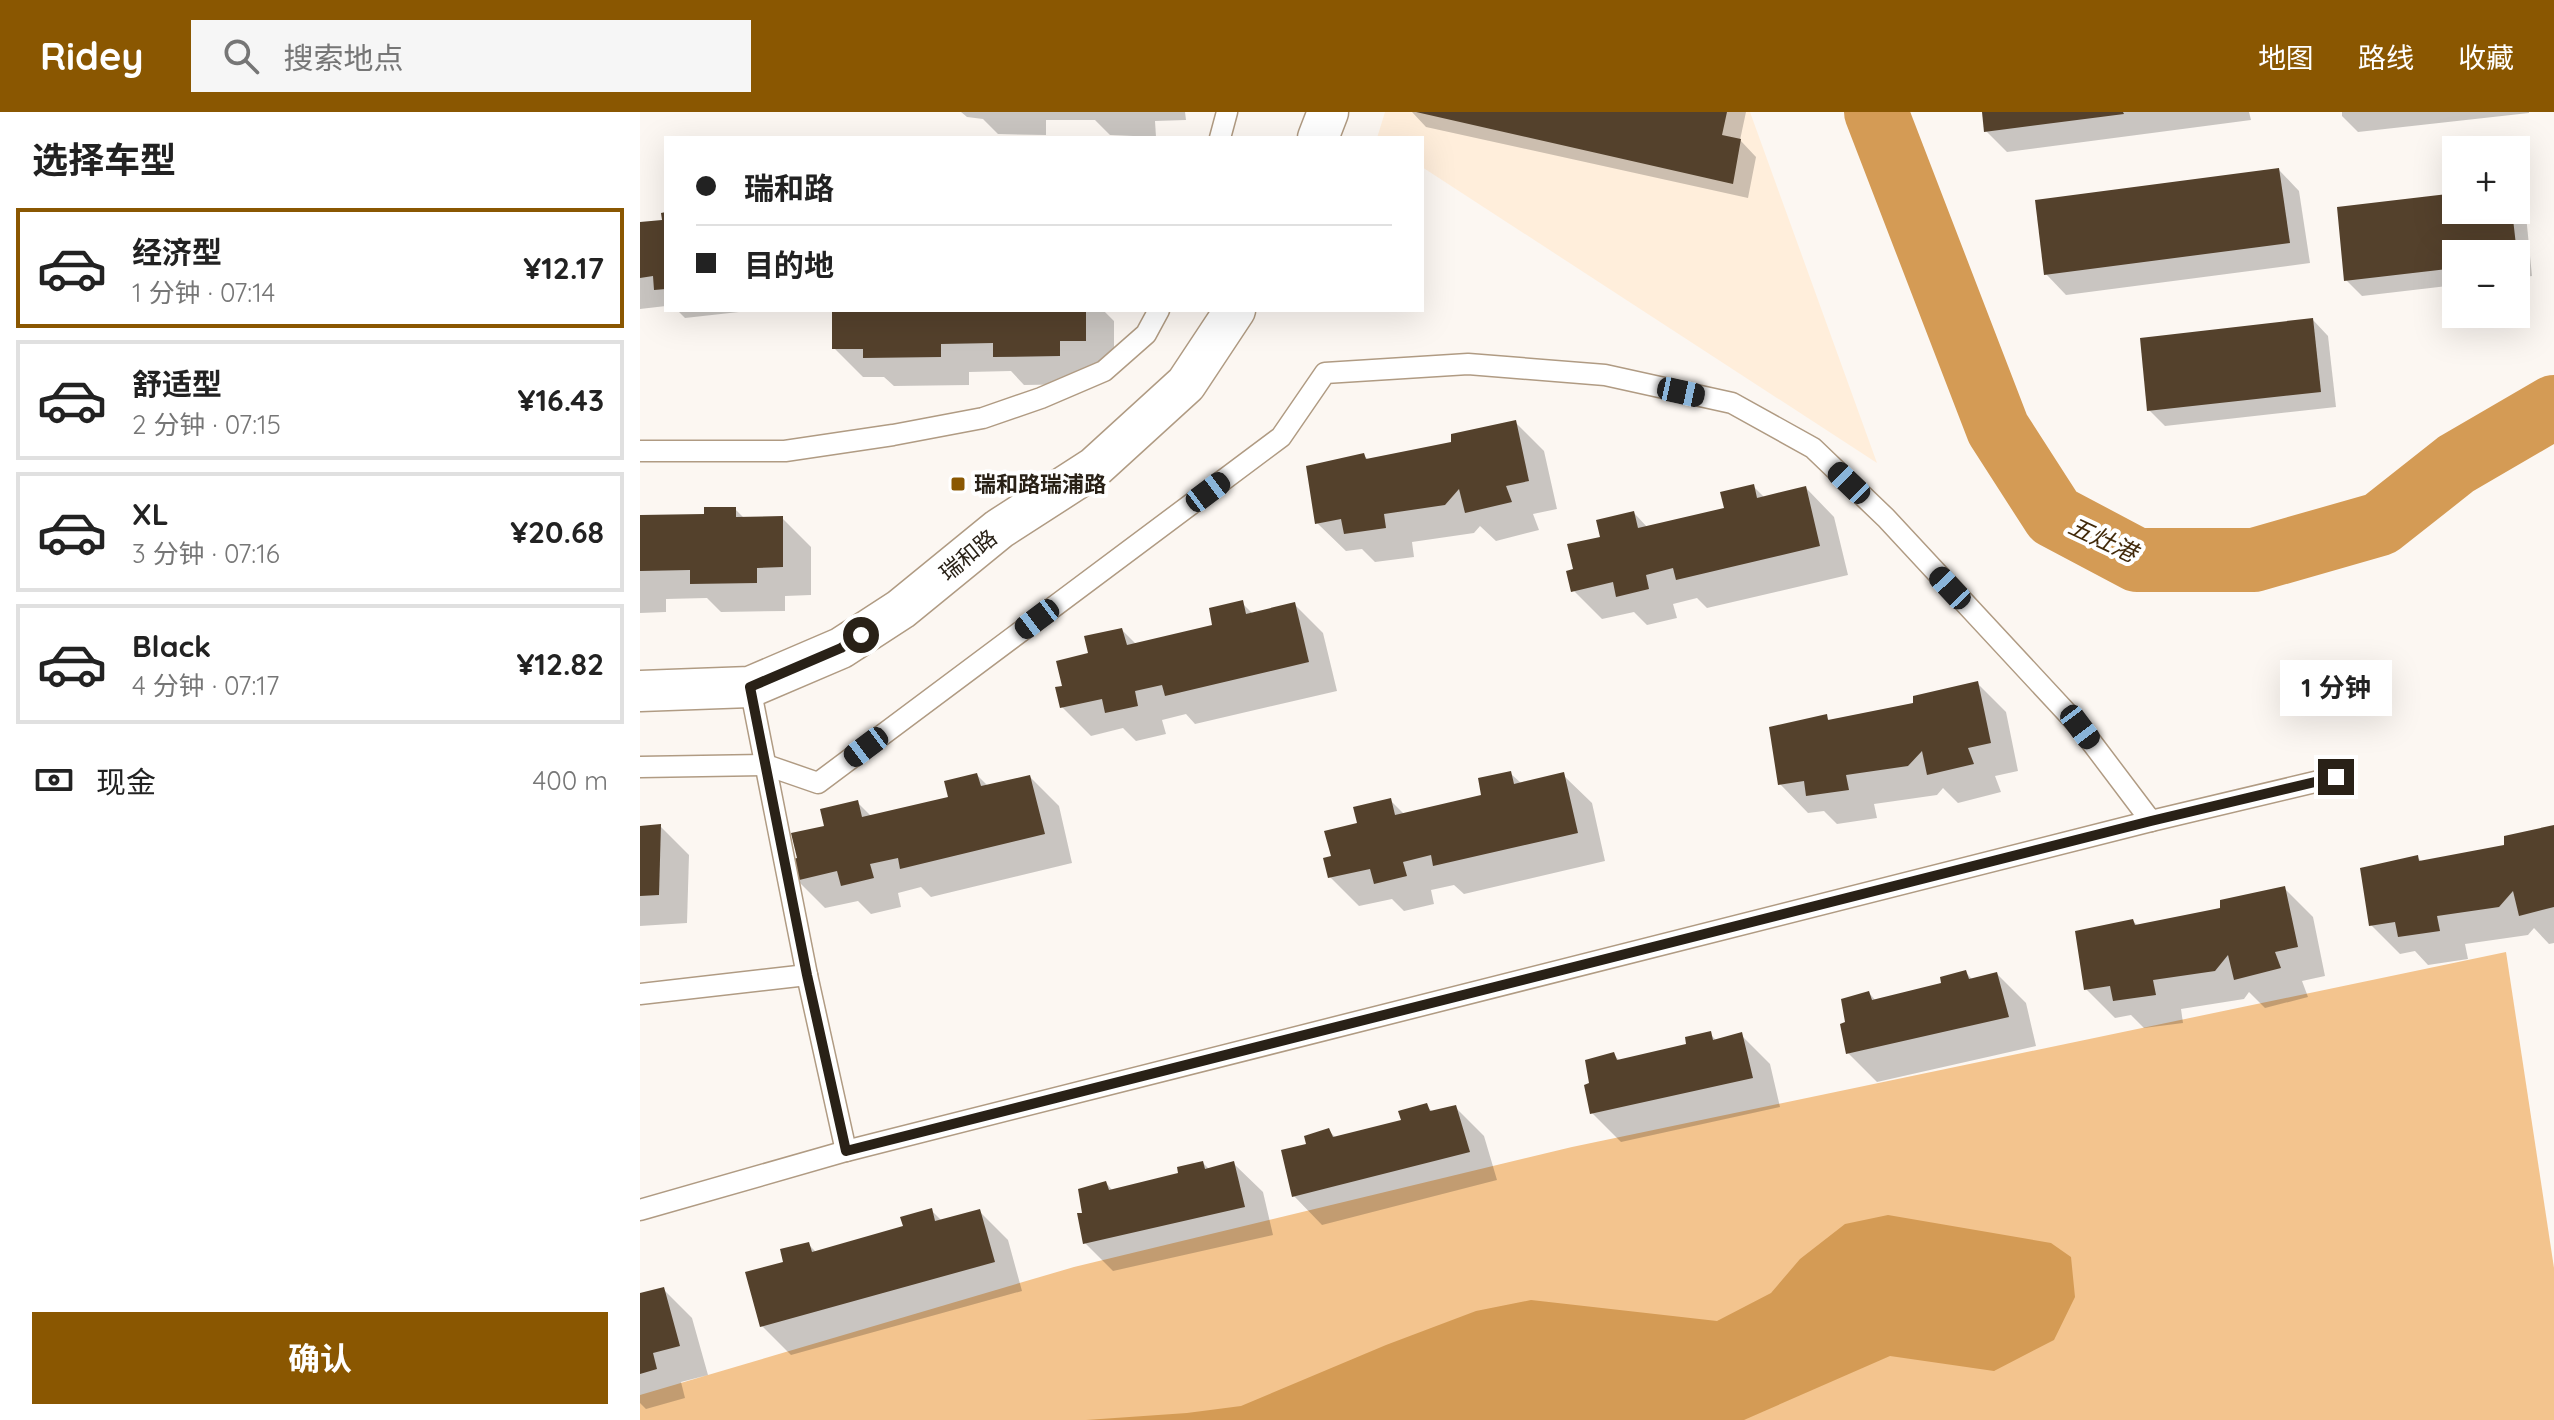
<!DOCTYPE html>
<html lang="zh">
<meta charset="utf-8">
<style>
:root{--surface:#fff;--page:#f6f6f6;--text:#222;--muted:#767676;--line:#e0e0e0;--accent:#8a5701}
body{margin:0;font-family:Quicksand,"Noto Sans SC",sans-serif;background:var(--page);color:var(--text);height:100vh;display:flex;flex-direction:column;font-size:30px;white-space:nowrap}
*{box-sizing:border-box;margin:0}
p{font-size:26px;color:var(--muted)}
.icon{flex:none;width:44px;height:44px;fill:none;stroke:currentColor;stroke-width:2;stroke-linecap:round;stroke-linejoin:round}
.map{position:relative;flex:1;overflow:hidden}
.sheet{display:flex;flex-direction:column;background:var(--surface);width:640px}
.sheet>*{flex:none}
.guide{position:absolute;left:24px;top:24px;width:760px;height:176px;border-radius:0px;box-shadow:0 8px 32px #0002;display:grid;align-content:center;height:176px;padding:0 32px;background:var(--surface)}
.buttons{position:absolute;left:1802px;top:24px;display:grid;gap:16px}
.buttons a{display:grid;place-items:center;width:88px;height:88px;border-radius:0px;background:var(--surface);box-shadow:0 8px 32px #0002;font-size:40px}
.end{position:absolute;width:36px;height:36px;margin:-18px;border:10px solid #292117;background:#fff;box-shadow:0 0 0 4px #fff}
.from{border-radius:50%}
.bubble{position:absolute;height:56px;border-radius:0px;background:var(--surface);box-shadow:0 8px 32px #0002;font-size:26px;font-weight:700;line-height:56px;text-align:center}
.car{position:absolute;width:24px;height:48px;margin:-24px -12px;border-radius:10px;box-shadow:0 0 6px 2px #0007;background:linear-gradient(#222 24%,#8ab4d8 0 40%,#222 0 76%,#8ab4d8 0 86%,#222 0)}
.guide b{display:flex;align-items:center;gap:28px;height:76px;font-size:30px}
.guide b+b{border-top:2px solid var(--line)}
.guide i{width:20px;height:20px;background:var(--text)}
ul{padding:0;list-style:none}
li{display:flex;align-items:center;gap:24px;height:120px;margin:0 16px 12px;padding:0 16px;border:4px solid var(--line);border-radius:0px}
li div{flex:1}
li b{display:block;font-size:30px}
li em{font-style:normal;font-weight:700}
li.on{border-color:var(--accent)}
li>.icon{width:72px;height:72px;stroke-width:1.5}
h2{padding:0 32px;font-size:36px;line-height:96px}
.pay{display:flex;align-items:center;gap:20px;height:88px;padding:0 32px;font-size:30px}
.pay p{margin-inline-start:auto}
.button{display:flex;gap:16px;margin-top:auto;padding:16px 32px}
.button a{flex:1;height:92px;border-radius:0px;background:var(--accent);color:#fff;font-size:32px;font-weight:700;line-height:92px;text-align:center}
header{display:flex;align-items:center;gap:48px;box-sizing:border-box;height:112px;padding:0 40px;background:var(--accent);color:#fff}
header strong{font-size:38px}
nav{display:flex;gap:44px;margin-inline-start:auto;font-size:28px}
.search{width:560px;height:72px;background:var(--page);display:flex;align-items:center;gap:20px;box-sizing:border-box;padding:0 28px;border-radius:0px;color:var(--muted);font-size:30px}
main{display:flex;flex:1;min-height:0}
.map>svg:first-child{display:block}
.built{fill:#ffeedb}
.green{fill:#f3c48e}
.water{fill:#d49b55}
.shadow{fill:#0003}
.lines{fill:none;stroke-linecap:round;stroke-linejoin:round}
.river{stroke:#d49b55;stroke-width:64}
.building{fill:#54412c}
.service-casing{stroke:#b09b83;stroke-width:23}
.minor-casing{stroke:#b09b83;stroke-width:43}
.service{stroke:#fff;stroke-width:20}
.minor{stroke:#fff;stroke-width:40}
.route{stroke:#292117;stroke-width:10}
.poi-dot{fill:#8a5701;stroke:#fff;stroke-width:3}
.labels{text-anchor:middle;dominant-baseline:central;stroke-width:8;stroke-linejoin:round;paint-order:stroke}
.poi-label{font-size:22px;font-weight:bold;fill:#292117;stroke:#fff;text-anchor:start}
.street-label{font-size:22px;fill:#292117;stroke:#fff}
.water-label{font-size:24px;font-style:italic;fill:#422a0b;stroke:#fff}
</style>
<header>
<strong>Ridey</strong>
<div class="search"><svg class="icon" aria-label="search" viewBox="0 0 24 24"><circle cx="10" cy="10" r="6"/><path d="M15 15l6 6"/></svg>搜索地点</div>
<nav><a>地图</a><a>路线</a><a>收藏</a></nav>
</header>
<main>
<section class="sheet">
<h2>选择车型</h2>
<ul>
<li class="on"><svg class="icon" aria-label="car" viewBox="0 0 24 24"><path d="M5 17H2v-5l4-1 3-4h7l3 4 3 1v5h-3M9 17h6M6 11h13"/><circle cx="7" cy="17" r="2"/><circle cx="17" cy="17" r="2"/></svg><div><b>经济型</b><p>1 分钟 · 07:14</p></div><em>¥12.17</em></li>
<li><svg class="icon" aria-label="car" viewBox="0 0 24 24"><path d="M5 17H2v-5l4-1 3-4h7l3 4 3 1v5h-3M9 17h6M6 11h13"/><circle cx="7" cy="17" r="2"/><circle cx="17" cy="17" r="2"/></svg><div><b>舒适型</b><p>2 分钟 · 07:15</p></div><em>¥16.43</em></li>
<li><svg class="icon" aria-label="car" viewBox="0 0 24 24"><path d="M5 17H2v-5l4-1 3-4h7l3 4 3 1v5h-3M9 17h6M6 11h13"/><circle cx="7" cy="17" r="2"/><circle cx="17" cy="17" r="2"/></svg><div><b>XL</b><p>3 分钟 · 07:16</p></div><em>¥20.68</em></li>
<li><svg class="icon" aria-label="car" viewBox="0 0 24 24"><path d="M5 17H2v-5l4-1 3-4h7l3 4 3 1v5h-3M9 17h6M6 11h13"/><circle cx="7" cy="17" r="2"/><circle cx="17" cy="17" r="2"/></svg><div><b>Black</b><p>4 分钟 · 07:17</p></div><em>¥12.82</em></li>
</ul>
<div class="pay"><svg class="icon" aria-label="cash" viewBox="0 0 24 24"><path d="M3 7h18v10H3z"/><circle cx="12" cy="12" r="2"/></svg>现金<p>400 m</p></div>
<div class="button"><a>确认</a></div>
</section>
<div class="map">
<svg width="1914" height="1308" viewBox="0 0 1914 1308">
<rect width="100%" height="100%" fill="#fcf7f2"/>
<!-- built -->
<path class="built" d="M745,0H1110L1237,351L782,55V26H737Z"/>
<!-- green -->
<path class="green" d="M1866,840L1914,1156V1308H0V1283L434,1155L932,1035Z"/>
<!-- water -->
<path class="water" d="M1248,1103L1411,1131L1431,1145L1435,1185L1414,1228L1354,1259L1250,1244L1104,1308H446L547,1301L601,1294L746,1233L836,1199L891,1188L1077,1209L1131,1181L1160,1147L1205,1112Z"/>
<!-- shadow -->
<g class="shadow">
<path d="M321,0H545L546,8L515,9L516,25L470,23L455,8H406V23L358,22L343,7L327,5Z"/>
<path d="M772,0H1106L1100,28L1116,45L1108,86L786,15Z"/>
<path d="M1344,0H1609L1611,8L1367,40L1346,19Z"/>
<path d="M1702,0H1889V1L1718,20L1702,4Z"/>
<path d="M1639,58L1659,79L1670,151L1426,183L1406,162Z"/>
<path d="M1816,83V98H1876V84L1885,93L1892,164L1876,166V142H1816V173L1722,184L1706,168Z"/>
<path d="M26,102V194L0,197V112L24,109Z"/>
<path d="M37,198H108V199L45,206Z"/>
<path d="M194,198H463L474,209V257L448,272L384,273L371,259L329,260V273L254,274L244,265H223L194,236Z"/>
<path d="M1673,208L1688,224L1696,295L1525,314L1509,298Z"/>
<path d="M875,310L904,339L917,397L893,402L899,418L856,429L840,414L834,421L772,430L774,445L735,450L722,437L706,439L677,411L723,343L729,348L813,332Z"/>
<path d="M1113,374L1125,386L1166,376L1194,405L1208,463L1067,496L1057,486L1033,492L1037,506L1007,513L994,500L962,507L933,478L936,459L962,426L994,401L1008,416L1086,398Z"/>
<path d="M95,397L105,407L142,406L171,435V483L145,484V499L81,500L67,486L26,487V500L0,501V405L66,404Z"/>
<path d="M602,491L613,502L654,492L683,521L697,579L555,612L546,602L522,608L526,622L496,629L483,616L451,624L422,595L424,575L451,542L482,518L496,532L575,514Z"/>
<path d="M1337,571L1366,600L1378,659L1355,664L1361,680L1318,691L1303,676L1297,683L1234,692L1237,706L1197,712L1184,699L1168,701L1140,672L1186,605L1191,610L1275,593Z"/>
<path d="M870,661L882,672L923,663L952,691L965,749L824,782L814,773L791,778L794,792L764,799L752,787L719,794L690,765L693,745L719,713L750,688L765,703L843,684Z"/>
<path d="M337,663L348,674L390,665L419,694L432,751L291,785L281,775L258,781L261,795L231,802L218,789L185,796L157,768L160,748L186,715L217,690L232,705L310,686Z"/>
<path d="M20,714L49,743L47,811L0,814V716Z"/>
<path d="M1914,715V831L1909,832L1894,816L1888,823L1825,832L1828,847L1788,853L1775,839L1760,842L1731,813L1777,745L1782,750L1866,734Z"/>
<path d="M1644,776L1673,805L1685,864L1662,869L1668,885L1625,896L1609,880L1604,887L1541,897L1543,911L1504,916L1491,903L1475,906L1446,877L1493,809L1498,814L1582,798Z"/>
<path d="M1326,861L1333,868L1357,862L1386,891L1396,934L1237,970L1208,941L1229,881L1236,889L1304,873Z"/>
<path d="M1070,922L1077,929L1101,923L1130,952L1140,995L981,1030L952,1001L973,942L980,949L1048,933Z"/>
<path d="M786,994L793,1000L815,995L844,1024L857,1068L682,1113L654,1084L669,1034L688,1018L696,1026L763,1009Z"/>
<path d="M563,1051L570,1058L594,1052L623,1080L633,1123L473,1159L445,1131V1103L466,1071L473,1079L541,1063Z"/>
<path d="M291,1098L302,1109L339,1099L368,1128L382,1179L151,1243L122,1214L146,1151L168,1132L176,1140L265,1116Z"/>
<path d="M23,1177L52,1206L68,1263L41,1270L45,1286L6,1297L0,1291V1184Z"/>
</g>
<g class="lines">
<!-- river -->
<path class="river" d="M1236,0L1358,317L1414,404L1497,448H1614L1740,412L1816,352L1914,295"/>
</g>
<!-- building -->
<g class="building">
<path d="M776,0H1087L1082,23L1101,27L1093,72Z"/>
<path d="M1342,0H1483L1484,2L1344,20Z"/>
<path d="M1639,56L1650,131L1404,163L1395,88Z"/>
<path d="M1816,81V98H1872L1877,142H1816V156L1704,169L1697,95Z"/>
<path d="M26,100V177L14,178L13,164L0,166V110L22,108L21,101Z"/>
<path d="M192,198H446V229H420V244L353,245V231L301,232V245L223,246V237H192Z"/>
<path d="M1673,206L1681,280L1507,299L1500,226Z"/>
<path d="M876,308L889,369L866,374L872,390L825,401L819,377L805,393L744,402L746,416L704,422L701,407L675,412L666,354L724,341L726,347L811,330V322Z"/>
<path d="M1114,372L1117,386L1166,374L1180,434L1036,468L1033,456L1006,463L1009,477L976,485L973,470L931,480L926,459L933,457L927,432L960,425L956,408L994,399L998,416L1084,396L1080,380Z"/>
<path d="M64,395H96V405L143,404V455L117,456V471L50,472V458L0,459V403L64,402Z"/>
<path d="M603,488L606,502L655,490L669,550L525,584L522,573L495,579L498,594L465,601L462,587L420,596L415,575L422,574L416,549L448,541L444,524L482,516L487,533L572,513L569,496Z"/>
<path d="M1338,569L1351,631L1328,636L1334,652L1287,663L1282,639L1268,654L1206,663L1209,678L1166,684L1164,669L1138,673L1129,615L1187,602L1188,608L1273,591V584Z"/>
<path d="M871,659L874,672L924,660L938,721L793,754L791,743L763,750L767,764L734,772L730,757L688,766L683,746L691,744L684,719L717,711L713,695L751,686L755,703L841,683L838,666Z"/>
<path d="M337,661L341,674L390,663L405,722L260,757L258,746L230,752L234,766L201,774L197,759L155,769L150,748L157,746L151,721L184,714L180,697L218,688L222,705L308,685L304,669Z"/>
<path d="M21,712L19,783L0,784V714Z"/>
<path d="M1914,713V795L1879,804L1873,779L1859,795L1797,804L1800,819L1758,825L1755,810L1729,814L1720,756L1778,743L1779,749L1864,733V724Z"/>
<path d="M1645,774L1658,835L1635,840L1641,856L1594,868L1588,843L1575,859L1513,868L1516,883L1473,889L1470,874L1444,878L1435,819L1493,807L1495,813L1580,796V788Z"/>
<path d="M1326,858L1329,867L1357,860L1369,905L1206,942L1200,912L1205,910L1201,887L1229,879L1232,888L1301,871L1300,865Z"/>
<path d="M1071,919L1073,928L1102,920L1113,966L950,1002L944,973L949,971L945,948L974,940L977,948L1046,932L1045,925Z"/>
<path d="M787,991L790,999L816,993L830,1040L652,1085L641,1038L666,1032L664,1024L689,1016L693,1025L761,1008L758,999Z"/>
<path d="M563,1049L565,1057L594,1049L605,1095L443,1132L437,1101H442L438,1077L466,1069L469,1078L538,1061L537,1055Z"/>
<path d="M292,1096L295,1109L340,1097L355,1150L120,1215L105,1160L143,1150L140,1137L169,1130L172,1140L263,1114L260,1105Z"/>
<path d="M24,1175L40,1234L13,1241L17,1257L0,1262V1181Z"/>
</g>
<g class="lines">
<defs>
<g id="service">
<path d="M580,26L587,0"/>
<path d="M0,339H145L253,323L343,306L401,286L464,259L506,222L519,198"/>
<path d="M110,575L167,863L206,1039"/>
<path d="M0,655L126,653L178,671L641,325L685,261L828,252L965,263L1092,291L1173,336L1246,406L1440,615L1511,709L1696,665"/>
<path d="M0,882L167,863"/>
<path d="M0,1098L206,1039L1511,709"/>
</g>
<g id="minor">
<path d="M678,26L688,0"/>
<path d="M0,579L110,575L201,536L261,497L359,417L455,355L546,272L595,198"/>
</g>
</defs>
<!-- service casing -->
<use href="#service" class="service-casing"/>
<!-- minor casing -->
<use href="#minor" class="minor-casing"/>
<!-- service -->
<use href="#service" class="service"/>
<!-- minor -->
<use href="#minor" class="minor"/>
</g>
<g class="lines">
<!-- route -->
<path class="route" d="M221,523L201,536L110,575L167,863L206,1039L1511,709L1696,665"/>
</g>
<!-- markers -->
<rect class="poi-dot" x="310" y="364" width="16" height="16" rx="4"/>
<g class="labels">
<!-- poi labels -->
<g class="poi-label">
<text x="334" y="372">瑞和路瑞浦路</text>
</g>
<!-- street labels -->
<g class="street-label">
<text transform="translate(328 443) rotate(-39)">瑞和路</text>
</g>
<!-- water labels -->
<g class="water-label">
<text transform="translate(1463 427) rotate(25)">五灶港</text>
</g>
</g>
</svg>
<div class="buttons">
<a>+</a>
<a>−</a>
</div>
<i class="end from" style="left:221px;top:523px"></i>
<i class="end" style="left:1696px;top:665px"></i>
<div class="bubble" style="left:1640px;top:548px;width:112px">1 分钟</div>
<i class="car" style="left:1041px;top:280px;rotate:102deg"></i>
<i class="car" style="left:1209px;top:371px;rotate:314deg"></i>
<i class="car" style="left:568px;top:380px;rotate:53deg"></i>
<i class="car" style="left:1310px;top:476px;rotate:317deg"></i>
<i class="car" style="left:397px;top:507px;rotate:233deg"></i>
<i class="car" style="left:1440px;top:615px;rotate:143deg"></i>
<i class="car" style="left:226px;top:635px;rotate:233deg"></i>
<div class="guide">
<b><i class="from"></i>瑞和路</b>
<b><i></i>目的地</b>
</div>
</div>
</main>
